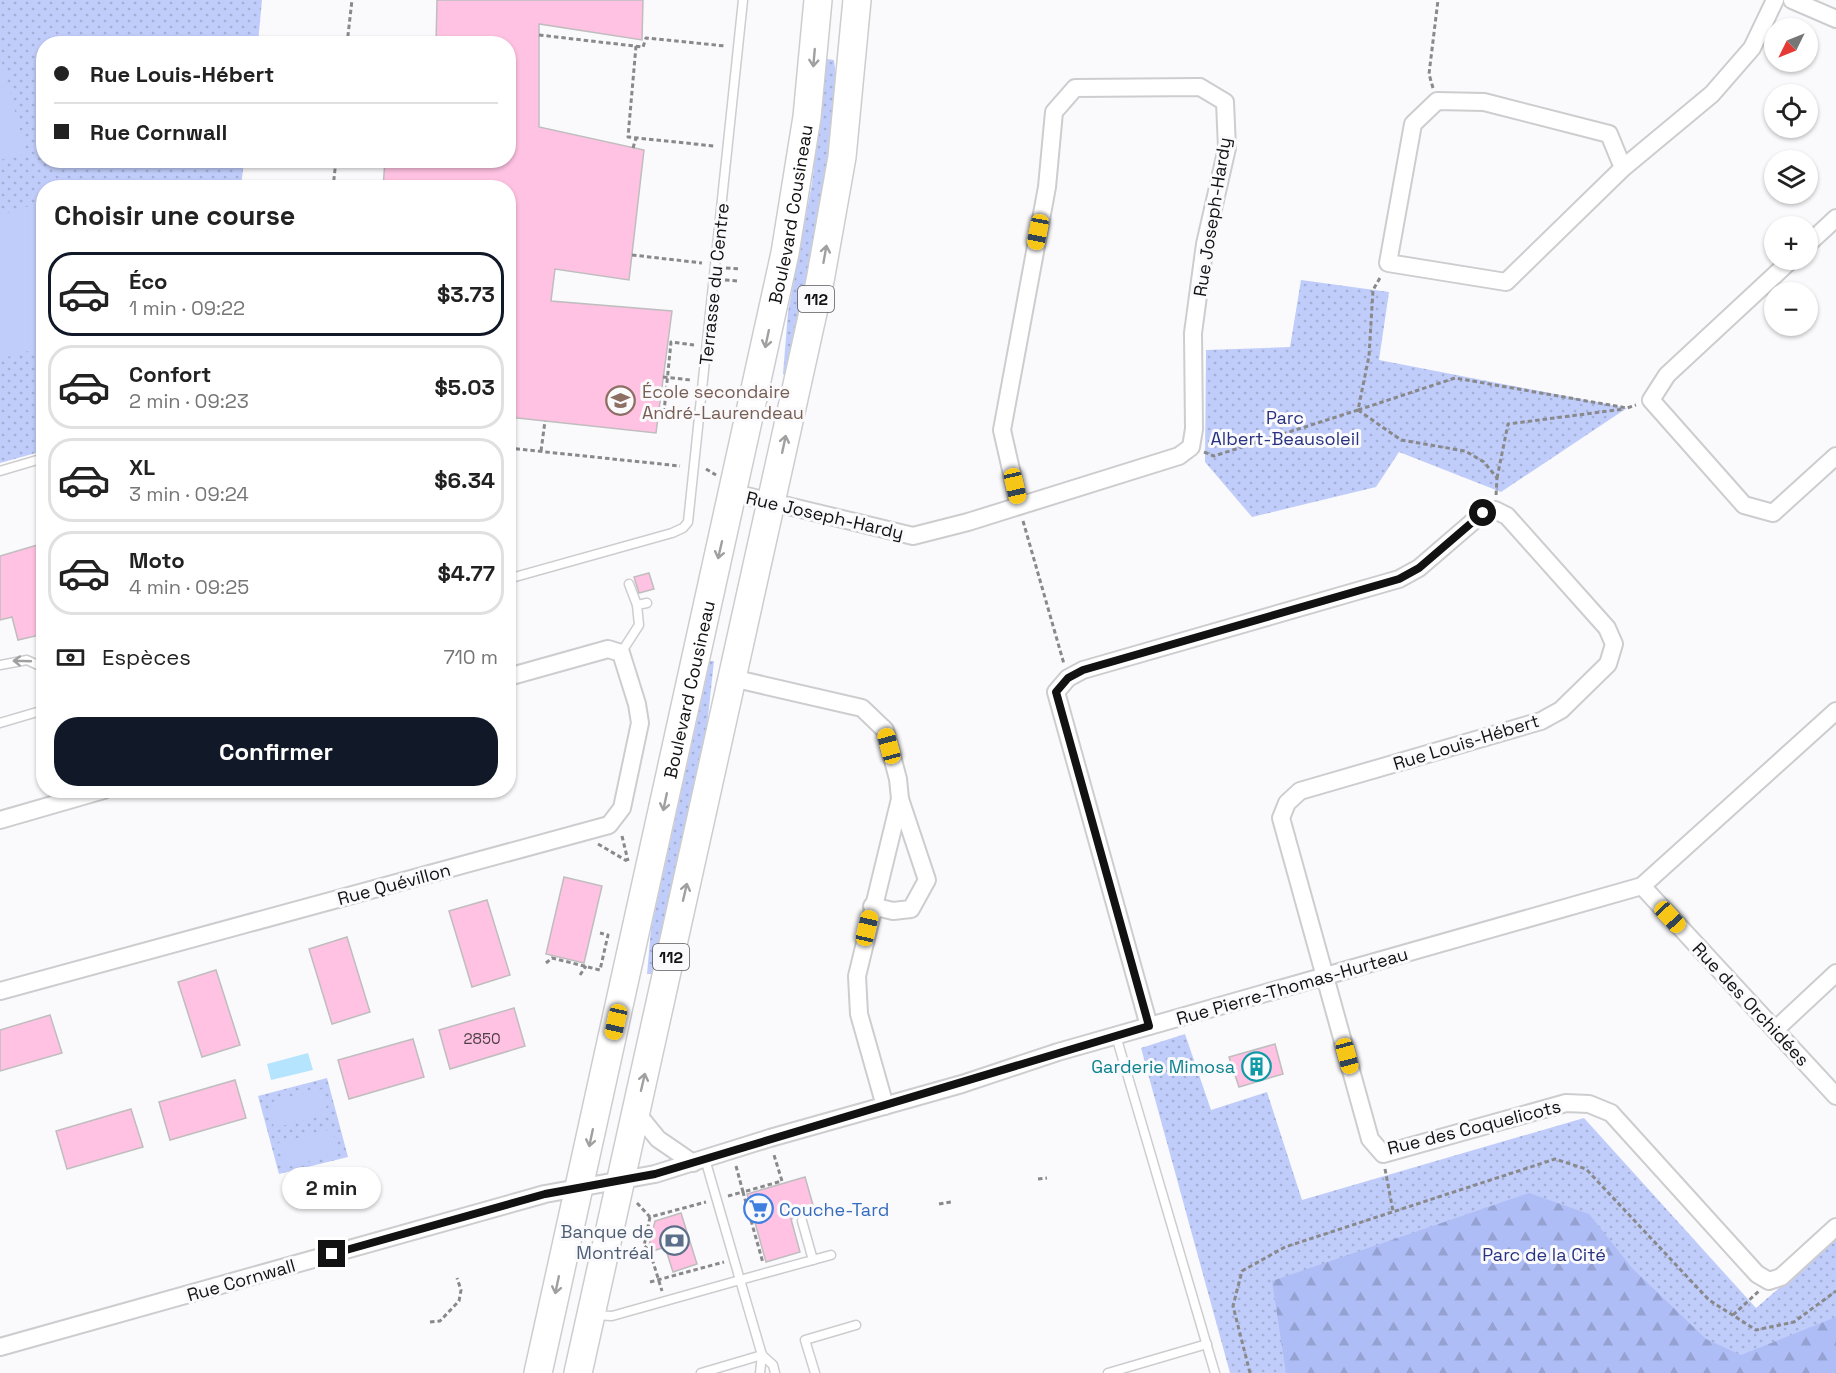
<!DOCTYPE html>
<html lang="fr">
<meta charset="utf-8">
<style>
:root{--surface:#fff;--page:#f2f2f2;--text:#222;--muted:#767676;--line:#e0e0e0;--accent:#111827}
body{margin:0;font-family:"Space Grotesk",sans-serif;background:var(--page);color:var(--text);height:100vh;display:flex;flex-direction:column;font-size:22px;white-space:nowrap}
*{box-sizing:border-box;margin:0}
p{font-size:20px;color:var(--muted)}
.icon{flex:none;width:33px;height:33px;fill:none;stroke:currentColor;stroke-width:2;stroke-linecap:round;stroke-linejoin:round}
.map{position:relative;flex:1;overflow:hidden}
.panel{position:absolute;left:36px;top:180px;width:480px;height:618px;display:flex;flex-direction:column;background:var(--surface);border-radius:24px;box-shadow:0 2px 4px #0004}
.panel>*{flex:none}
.guide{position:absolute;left:36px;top:36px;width:480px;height:132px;border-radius:24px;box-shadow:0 2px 4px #0004;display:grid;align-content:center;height:132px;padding:0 18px;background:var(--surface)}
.needle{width:39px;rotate:227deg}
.fabs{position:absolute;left:1764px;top:18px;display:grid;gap:12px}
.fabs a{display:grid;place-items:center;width:54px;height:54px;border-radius:50%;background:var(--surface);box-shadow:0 2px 4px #0004;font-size:30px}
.end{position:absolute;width:27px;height:27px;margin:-14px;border:8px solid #121213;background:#fff;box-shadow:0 0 0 3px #fff}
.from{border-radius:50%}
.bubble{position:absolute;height:42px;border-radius:21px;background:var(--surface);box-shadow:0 2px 4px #0004;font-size:20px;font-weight:700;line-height:42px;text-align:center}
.car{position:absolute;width:18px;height:36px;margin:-18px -9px;border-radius:8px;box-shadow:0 0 4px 2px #0007;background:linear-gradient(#f5c518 24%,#345 0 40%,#f5c518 0 76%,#345 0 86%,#f5c518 0)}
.guide b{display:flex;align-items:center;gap:21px;height:57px;font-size:22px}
.guide b+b{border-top:2px solid var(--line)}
.guide i{width:15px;height:15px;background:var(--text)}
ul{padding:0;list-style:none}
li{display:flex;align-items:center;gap:18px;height:84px;margin:0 12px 9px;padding:0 6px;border:3px solid var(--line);border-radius:24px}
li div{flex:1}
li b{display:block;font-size:22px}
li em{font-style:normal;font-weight:700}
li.selected{border-color:var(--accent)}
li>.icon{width:54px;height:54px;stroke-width:1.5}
h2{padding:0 18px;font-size:27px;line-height:72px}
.pay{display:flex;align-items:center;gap:15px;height:66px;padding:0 18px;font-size:22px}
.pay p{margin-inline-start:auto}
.cta{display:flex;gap:12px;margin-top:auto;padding:12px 18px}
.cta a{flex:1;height:69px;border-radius:24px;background:var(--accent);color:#fff;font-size:24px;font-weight:700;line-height:69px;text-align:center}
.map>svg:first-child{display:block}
.grass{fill:url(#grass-dots)}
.forest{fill:url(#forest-firs)}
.pitch{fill:#c0cdfa}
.water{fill:#b5e4ff}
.building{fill:#ffc2e2;stroke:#bfbdbe;stroke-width:1.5}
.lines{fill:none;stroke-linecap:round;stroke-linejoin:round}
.service-casing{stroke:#cdcdcf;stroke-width:11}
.minor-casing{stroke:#cdcdcf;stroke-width:20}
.primary-casing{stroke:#cdcdcf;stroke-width:30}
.path{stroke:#89898b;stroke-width:3;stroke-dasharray:4.5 3;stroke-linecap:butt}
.service{stroke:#fff;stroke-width:8}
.minor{stroke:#fff;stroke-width:16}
.primary{stroke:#fff;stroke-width:27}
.oneway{stroke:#a0a0a1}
.route{stroke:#121213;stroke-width:8}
.labels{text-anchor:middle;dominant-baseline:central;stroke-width:6;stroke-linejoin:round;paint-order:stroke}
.number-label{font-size:15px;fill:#4d3e47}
.shield{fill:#fafafc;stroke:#585859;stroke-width:1.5}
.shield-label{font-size:16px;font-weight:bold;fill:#121213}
.street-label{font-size:18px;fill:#121213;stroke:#fafafc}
.education-label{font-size:18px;fill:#785e54;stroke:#fafafc;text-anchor:start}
.park-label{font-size:18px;fill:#293281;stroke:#fafafc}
.culture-label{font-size:18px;fill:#0d838f;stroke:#fafafc;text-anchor:end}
.shop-label{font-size:18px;fill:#366cbe;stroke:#fafafc;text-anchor:start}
.service-label{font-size:18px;fill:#4e5e75;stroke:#fafafc;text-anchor:end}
</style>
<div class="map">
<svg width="1836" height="1373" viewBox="0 0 1836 1373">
<defs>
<pattern id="grass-dots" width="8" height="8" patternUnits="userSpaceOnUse" patternTransform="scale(1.5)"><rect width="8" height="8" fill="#c0cdfa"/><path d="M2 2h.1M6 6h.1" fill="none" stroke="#a4afd5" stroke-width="1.8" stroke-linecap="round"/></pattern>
<pattern id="forest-firs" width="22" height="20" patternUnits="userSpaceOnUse" patternTransform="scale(1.5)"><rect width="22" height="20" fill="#aebdf5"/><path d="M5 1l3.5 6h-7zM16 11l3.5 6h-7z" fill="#95a1d1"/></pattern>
</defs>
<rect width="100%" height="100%" fill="#fafafc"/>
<!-- grass -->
<g class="grass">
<path d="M0,0H262L258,43L44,44V160L244,161L241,187L44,188L43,451L0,463Z"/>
<path d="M827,59L834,60C839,96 832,135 826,170C816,239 801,307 786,375L783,374L788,312L812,183Z"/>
<path d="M1301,280L1389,292L1379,360L1627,408L1501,492L1399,452L1376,487L1252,517L1205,462L1206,350L1290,347Z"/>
<path d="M710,661H714L706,735L654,974H647L651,929Z"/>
<path d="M1185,1034L1211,1110L1267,1092L1302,1200L1584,1118L1756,1308L1836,1239V1373H1230L1141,1048Z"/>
<path d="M327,1078L348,1157L279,1174L258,1096Z"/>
</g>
<!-- forest -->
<path class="forest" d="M1529,1193L1589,1214L1632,1268L1706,1339L1741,1355L1836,1317V1373H1286L1272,1281Z"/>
<!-- pitch -->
<g class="pitch">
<path d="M0,55L26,153L0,160Z"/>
<path d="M43,202V347L0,359V215Z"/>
<path d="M322,1089L328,1114L274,1128L268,1103Z"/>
<path d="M332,1129L338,1154L284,1168L278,1143Z"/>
</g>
<!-- water -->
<path class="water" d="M308,1053L313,1070L271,1080L267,1064Z"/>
<!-- building -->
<g class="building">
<path d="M437,0H643L642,40L539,24V127L644,150L629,280L555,269L551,301L672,311L656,433L508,417V188H383L385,160H508V44H436Z"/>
<path d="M44,543V634L18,640L12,617L0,620V556Z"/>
<path d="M649,573L654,589L639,593L634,577Z"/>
<path d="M564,877L602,886L584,963L546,954Z"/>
<path d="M487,900L510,975L472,987L449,911Z"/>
<path d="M347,937L370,1012L332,1024L309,949Z"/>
<path d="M216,970L240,1045L202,1057L178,982Z"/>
<path d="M514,1008L525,1046L450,1069L439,1030Z"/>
<path d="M50,1015L62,1053L0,1071V1030Z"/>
<path d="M413,1039L424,1077L349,1099L338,1060Z"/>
<path d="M1275,1044L1283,1074L1239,1087L1229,1057Z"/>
<path d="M235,1080L246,1118L170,1140L159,1102Z"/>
<path d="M131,1109L143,1147L67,1169L56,1131Z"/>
<path d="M805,1177L815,1212L791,1219L800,1252L766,1262L747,1194Z"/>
<path d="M681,1213L697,1264L673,1272L665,1247L647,1253L655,1221Z"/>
</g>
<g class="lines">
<defs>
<g id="service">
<path d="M0,471L44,458"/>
<path d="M508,579L672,533L683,528L688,522L743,0"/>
<path d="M629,584L637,605"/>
<path d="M621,653L639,625L637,605L647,603"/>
<path d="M0,665L27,660L44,668"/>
<path d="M0,723L44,710"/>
<path d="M1116,1036L1215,1373"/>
<path d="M802,1221L813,1260"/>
<path d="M593,1315L612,1316L740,1280L705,1159"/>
<path d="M701,1373L762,1355"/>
<path d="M760,1373L762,1355"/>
<path d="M775,1373L773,1365L762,1355L740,1280L831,1255"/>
<path d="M815,1373L805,1340L856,1325"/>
<path d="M1108,1373L1207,1344"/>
</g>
<g id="minor">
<path d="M1792,0L1836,19"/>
<path d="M1623,168L1609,134L1484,102L1437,101L1413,124L1388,263L1506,282L1623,168L1712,94L1752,48L1775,0"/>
<path d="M1808,244L1836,218"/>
<path d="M1791,260L1667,375L1651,400L1744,505L1773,513L1836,456"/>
<path d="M734,493L913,536L968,522L1179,456L1191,447L1194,429L1193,333L1205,244L1227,148L1225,102L1200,87L1075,88L1054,112L1047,187L1002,430L1019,505"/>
<path d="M732,678L862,708L885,730L898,779L900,799L857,976L859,1014L885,1106"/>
<path d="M0,820L104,790"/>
<path d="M1642,886L1836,1096"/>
<path d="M872,906L893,911L911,909L927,880L900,799"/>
<path d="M0,991L609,825L622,808L640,723L637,704L621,653L608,649L508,677"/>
<path d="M1149,1026L1056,692L1068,678L1083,670L1399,579L1419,568L1483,513L1495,510L1507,516L1607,628L1614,644L1608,664L1561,710L1541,721L1300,791L1287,803L1281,818L1370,1139L1383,1154L1566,1103L1589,1104L1611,1113L1757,1274L1769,1281L1781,1277L1836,1227"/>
<path d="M1775,1030L1836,973"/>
<path d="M636,1112L658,1139L693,1163"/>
<path d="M0,1347L545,1194L655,1174L770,1138L962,1084L1058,1052L1642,886L1836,711"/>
</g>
<g id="primary">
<path id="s1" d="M538,1373L785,253L807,117L818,0"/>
<path d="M578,1373L820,281L842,157L857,0"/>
</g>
</defs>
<!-- service casing -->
<use href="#service" class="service-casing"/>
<!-- minor casing -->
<use href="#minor" class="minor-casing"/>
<!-- primary casing -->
<use href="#primary" class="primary-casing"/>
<!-- path -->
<g class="path">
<path d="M539,35L643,47L646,38L725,46"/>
<path d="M347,44L352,0"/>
<path d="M636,46L628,137L714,146"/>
<path d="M1433,88L1429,74L1438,0"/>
<path d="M633,148L636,138"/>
<path d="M333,188L336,160"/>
<path d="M632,255L702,263"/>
<path d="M726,268L740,269"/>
<path d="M725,280L738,281"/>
<path d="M663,377L691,380"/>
<path d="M1358,410L1455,378L1627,408L1636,405"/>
<path d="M1358,410L1401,440L1465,451L1484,462L1497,478L1496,496"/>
<path d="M687,415L664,412L671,342L694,345"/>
<path d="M508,448L680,466"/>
<path d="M541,451L545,421"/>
<path d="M1204,452L1214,456L1358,410L1369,356L1373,290L1381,276"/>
<path d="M706,469L716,475"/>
<path d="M1497,478L1508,424L1624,409"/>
<path d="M1023,521L1064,664"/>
<path d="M622,836L628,861"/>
<path d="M598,844L627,861"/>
<path d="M546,963L552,958L600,970L608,935L600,933"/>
<path d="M580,975L586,966"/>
<path d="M736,1166L743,1192L782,1181L774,1155"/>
<path d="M1385,1169L1393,1211"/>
<path d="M1038,1179L1047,1178"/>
<path d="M728,1196L743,1192L763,1263"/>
<path d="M637,1203L650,1217L706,1202"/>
<path d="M939,1204L951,1202"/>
<path d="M648,1249L644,1246L650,1217"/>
<path d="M650,1252L662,1291"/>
<path d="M650,1282L724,1262"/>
<path d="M1733,1315L1759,1291"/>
<path d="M430,1322L440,1321L459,1301L461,1290L457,1278"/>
<path d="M1250,1373L1233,1306L1242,1271L1285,1247L1555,1159L1586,1169L1709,1300L1756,1330L1794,1322L1836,1291"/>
</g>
<!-- service -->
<use href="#service" class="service"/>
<!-- minor -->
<use href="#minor" class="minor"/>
<!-- primary -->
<use href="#primary" class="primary"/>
</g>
<!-- one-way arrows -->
<defs><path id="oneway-shaft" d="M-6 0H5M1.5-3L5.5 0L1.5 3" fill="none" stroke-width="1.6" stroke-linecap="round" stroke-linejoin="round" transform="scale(1.5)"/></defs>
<g class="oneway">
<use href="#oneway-shaft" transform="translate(814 58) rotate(95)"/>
<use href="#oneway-shaft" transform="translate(825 254) rotate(-80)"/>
<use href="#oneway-shaft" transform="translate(767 339) rotate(102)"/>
<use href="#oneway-shaft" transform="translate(784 444) rotate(-78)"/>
<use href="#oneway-shaft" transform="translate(720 550) rotate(103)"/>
<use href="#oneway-shaft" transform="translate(22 661) rotate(-178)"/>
<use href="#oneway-shaft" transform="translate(665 802) rotate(102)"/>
<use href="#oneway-shaft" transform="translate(685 892) rotate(-77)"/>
<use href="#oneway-shaft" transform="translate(643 1082) rotate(-77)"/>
<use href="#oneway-shaft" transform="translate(591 1138) rotate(102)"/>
<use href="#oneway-shaft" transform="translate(557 1285) rotate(102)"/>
</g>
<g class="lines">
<!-- route -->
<path class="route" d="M332,1254L545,1194L655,1174L1149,1026L1056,692L1068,678L1083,670L1399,579L1419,568L1483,513"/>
</g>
<!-- icons -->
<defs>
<symbol id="school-ring" viewBox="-11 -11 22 22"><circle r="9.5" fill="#fafafc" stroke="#8d6e63" stroke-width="1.5"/><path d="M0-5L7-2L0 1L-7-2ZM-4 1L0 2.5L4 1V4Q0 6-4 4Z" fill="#8d6e63"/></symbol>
<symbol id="building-ring" viewBox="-11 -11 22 22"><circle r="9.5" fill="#fafafc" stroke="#0f9aa8" stroke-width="1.5"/><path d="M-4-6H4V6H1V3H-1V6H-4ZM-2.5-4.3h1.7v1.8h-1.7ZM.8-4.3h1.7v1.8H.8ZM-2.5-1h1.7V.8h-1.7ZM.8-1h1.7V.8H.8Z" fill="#0f9aa8"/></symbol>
<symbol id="supermarket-ring" viewBox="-11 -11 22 22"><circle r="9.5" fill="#fafafc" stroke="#3f7fe0" stroke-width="1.5"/><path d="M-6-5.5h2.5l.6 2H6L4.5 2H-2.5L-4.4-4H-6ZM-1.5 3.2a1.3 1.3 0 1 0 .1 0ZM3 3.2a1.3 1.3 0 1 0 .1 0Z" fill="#3f7fe0"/></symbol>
<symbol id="bank-ring" viewBox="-11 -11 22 22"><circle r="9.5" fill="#fafafc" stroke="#5c6f8a" stroke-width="1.5"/><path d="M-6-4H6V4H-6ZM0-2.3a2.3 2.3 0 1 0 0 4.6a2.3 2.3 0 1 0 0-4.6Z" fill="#5c6f8a"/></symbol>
</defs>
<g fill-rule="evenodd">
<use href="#school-ring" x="604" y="384" width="33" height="33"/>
<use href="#building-ring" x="1240" y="1050" width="33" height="33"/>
<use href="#supermarket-ring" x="742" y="1192" width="33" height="33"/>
<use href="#bank-ring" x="658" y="1224" width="33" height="33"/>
</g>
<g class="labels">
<!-- number labels -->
<g class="number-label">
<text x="482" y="1038">2850</text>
</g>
<!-- shield labels -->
<g class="shield">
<rect x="798" y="286" width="36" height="26" rx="4.5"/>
<rect x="653" y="944" width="36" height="26" rx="4.5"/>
</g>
<g class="shield-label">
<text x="816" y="299">112</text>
<text x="671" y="957">112</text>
</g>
<!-- street labels -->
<g class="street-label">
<text stroke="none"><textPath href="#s1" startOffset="1186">Boulevard Cousineau</textPath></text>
<text transform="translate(1212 217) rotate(-81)">Rue Joseph-Hardy</text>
<text transform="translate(714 284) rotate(-84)">Terrasse du Centre</text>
<text transform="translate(825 515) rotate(13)">Rue Joseph-Hardy</text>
<text stroke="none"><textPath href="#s1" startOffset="700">Boulevard Cousineau</textPath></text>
<text transform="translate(1466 742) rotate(-17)">Rue Louis-Hébert</text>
<text transform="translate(394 884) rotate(-15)">Rue Quévillon</text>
<text transform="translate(1292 986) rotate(-16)">Rue Pierre-Thomas-Hurteau</text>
<text transform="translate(1751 1004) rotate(47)">Rue des Orchidées</text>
<text transform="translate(1474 1127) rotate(-14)">Rue des Coquelicots</text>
<text transform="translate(241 1280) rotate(-16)">Rue Cornwall</text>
</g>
<!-- education labels -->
<g class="education-label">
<text x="642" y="391">École secondaire<tspan x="642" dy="21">André-Laurendeau</tspan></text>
</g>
<!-- park labels -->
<g class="park-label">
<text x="1285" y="417">Parc<tspan x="1285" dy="21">Albert-Beausoleil</tspan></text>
<text x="1544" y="1254">Parc de la Cité</text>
</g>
<!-- culture labels -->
<g class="culture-label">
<text x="1235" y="1066">Garderie Mimosa</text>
</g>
<!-- shop labels -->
<g class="shop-label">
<text x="779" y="1209">Couche-Tard</text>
</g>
<!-- service labels -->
<g class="service-label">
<text x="654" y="1231">Banque de<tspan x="654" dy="21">Montréal</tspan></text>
</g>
</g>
</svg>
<div class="fabs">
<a><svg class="needle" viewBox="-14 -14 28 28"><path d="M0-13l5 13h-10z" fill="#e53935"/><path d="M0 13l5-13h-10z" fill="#767676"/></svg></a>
<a><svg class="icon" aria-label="locate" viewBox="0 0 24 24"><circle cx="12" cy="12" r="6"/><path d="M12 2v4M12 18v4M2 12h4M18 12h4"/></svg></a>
<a><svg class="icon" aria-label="layers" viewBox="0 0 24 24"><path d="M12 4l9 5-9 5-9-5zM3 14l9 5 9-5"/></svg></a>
<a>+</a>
<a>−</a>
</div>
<i class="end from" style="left:1483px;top:513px"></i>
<i class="end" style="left:332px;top:1254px"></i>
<div class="bubble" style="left:282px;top:1167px;width:99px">2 min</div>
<i class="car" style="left:1038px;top:232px;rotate:191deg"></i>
<i class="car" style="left:1015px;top:486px;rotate:167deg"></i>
<i class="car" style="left:889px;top:746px;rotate:345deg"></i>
<i class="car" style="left:1670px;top:917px;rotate:137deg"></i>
<i class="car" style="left:867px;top:928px;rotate:13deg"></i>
<i class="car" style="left:616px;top:1022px;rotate:193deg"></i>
<i class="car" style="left:1347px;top:1056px;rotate:165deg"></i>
<div class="guide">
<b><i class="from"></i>Rue Louis-Hébert</b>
<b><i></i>Rue Cornwall</b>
</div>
<section class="panel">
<h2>Choisir une course</h2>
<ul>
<li class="selected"><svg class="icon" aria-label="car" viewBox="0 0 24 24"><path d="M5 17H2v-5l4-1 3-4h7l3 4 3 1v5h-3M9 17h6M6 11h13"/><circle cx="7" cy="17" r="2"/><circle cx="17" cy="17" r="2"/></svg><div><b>Éco</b><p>1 min · 09:22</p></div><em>$3.73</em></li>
<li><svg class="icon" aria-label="car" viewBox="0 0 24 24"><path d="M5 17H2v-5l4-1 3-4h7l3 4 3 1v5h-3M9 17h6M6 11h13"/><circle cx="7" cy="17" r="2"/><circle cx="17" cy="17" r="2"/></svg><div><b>Confort</b><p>2 min · 09:23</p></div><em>$5.03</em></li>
<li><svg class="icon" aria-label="car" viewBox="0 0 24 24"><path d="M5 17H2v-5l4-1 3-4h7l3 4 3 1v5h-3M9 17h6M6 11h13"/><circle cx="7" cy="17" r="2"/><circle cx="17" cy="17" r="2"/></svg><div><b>XL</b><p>3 min · 09:24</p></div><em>$6.34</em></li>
<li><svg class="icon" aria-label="car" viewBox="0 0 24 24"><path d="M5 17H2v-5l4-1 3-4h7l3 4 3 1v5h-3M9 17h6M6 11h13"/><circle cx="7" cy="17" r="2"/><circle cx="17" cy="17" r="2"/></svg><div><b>Moto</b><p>4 min · 09:25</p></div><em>$4.77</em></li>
</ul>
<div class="pay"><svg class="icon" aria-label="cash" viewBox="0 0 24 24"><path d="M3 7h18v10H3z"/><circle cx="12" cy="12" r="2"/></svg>Espèces<p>710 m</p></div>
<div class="cta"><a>Confirmer</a></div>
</section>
</div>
